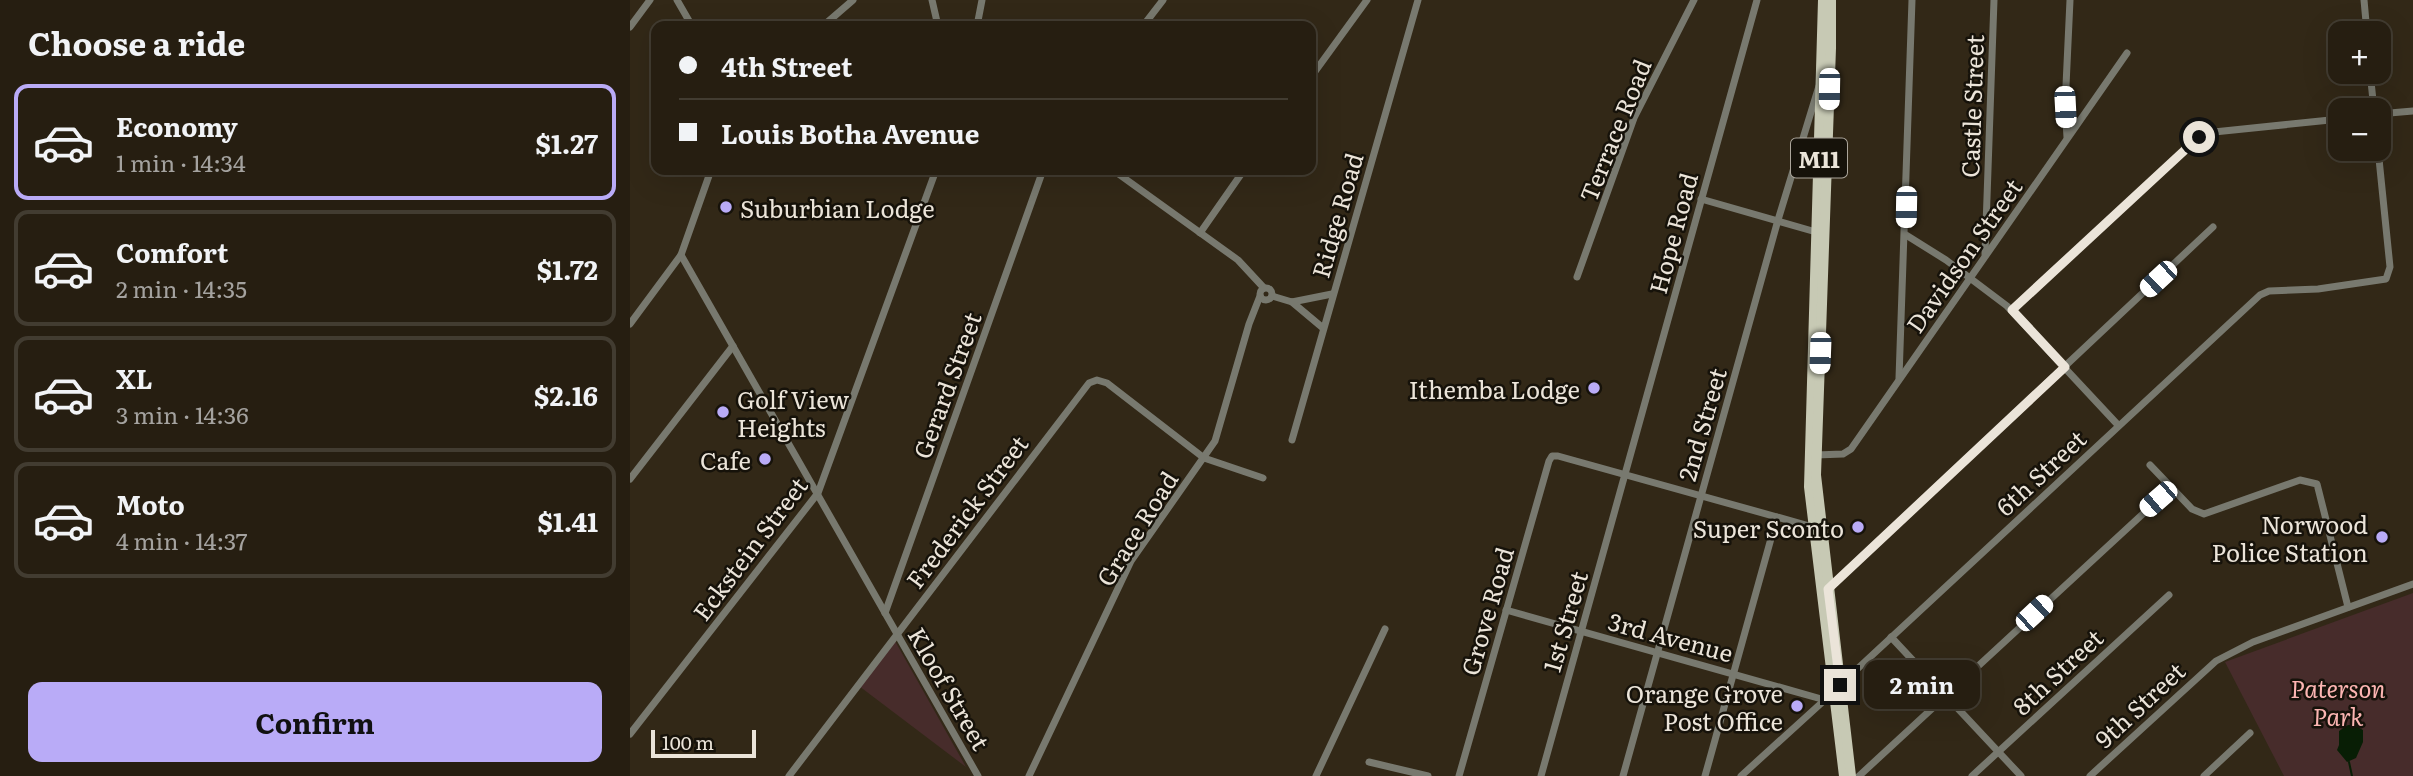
<!DOCTYPE html>
<meta charset="utf-8">
<style>
:root{--surface:#261e11;--page:#2e271a;--text:#f1f3f6;--muted:#a4a29f;--line:#423c31;--accent:#b9abf7}
body{margin:0;font-family:Literata,serif;background:var(--page);color:var(--text);height:100vh;display:flex;flex-direction:column;font-size:26px;white-space:nowrap}
*{box-sizing:border-box;margin:0}
p{font-size:23px;color:var(--muted)}
.icon{flex:none;width:38px;height:38px;fill:none;stroke:currentColor;stroke-width:2;stroke-linecap:round;stroke-linejoin:round}
.map{position:relative;flex:1;overflow:hidden}
.details{display:flex;flex-direction:column;background:var(--surface);width:630px}
.details>*{flex:none}
.guide{position:absolute;left:21px;top:21px;width:665px;height:154px;border-radius:14px;box-shadow:0 7px 28px #0002,0 0 0 2px var(--line);display:grid;align-content:center;height:154px;padding:0 28px;background:var(--surface)}
.controls{position:absolute;left:1698px;top:21px;display:grid;gap:14px}
.controls a{display:grid;place-items:center;width:63px;height:63px;border-radius:14px;background:var(--surface);box-shadow:0 7px 28px #0002,0 0 0 2px var(--line);font-size:35px}
.scale{position:absolute;left:21px;bottom:18px;width:105px;box-sizing:border-box;padding-left:7px;border:4px solid #ebe4d9;border-top:0;font-size:19px;line-height:24px;white-space:nowrap;color:#ebe4d9;-webkit-text-stroke:5px #16120a;paint-order:stroke}
.end{position:absolute;width:32px;height:32px;margin:-16px;border:9px solid #ebe4d9;background:#111;box-shadow:0 0 0 4px #111}
.from{border-radius:50%}
.bubble{position:absolute;height:49px;border-radius:14px;background:var(--surface);box-shadow:0 7px 28px #0002,0 0 0 2px var(--line);font-size:23px;font-weight:700;line-height:49px;text-align:center}
.car{position:absolute;width:21px;height:42px;margin:-21px -10px;border-radius:9px;box-shadow:0 0 5px 2px #0007;background:linear-gradient(#fff 24%,#345 0 40%,#fff 0 76%,#345 0 86%,#fff 0)}
.guide b{display:flex;align-items:center;gap:24px;height:66px;font-size:26px}
.guide b+b{border-top:2px solid var(--line)}
.guide i{width:18px;height:18px;background:var(--text)}
ul{padding:0;list-style:none}
li{display:flex;align-items:center;gap:21px;height:116px;margin:0 14px 10px;padding:0 14px;border:4px solid var(--line);border-radius:14px}
li div{flex:1}
li b{display:block;font-size:26px}
li em{font-style:normal;font-weight:700}
li.selected{border-color:var(--accent)}
li>.icon{width:63px;height:63px;stroke-width:1.5}
h2{padding:0 28px;font-size:32px;line-height:84px}
.cta{display:flex;gap:14px;margin-top:auto;padding:14px 28px}
.cta a{flex:1;height:80px;border-radius:14px;background:var(--accent);color:#111;font-size:28px;font-weight:700;line-height:80px;text-align:center}
main{display:flex;flex:1;min-height:0}
.map>svg:first-child{display:block}
.green{fill:#472c2b}
.water{fill:#081e05}
.lines{fill:none;stroke-linecap:round;stroke-linejoin:round}
.stream{stroke:#081e05;stroke-width:2}
.minor{stroke:#78796f;stroke-width:7}
.major{stroke:#c7c9b4;stroke-width:10}
.route{stroke:#ebe4d9;stroke-width:9}
.poi-dot{fill:#b9abf7;stroke:#16120a;stroke-width:2.5}
.labels{text-anchor:middle;dominant-baseline:central;stroke-width:5;stroke-linejoin:round;paint-order:stroke}
.shield{fill:#16120a;stroke:#aba59b;stroke-width:2}
.shield-label{font-size:23px;font-weight:bold;fill:#ebe4d9}
.street-label{font-size:24px;fill:#ebe4d9;stroke:#16120a}
.poi-label{font-size:24px;fill:#ebe4d9;stroke:#16120a;text-anchor:end}
.park-label{font-size:24px;font-style:italic;fill:#fcb5b2;stroke:#16120a}
</style>
<main>
<section class="details">
<h2>Choose a ride</h2>
<ul>
<li class="selected"><svg class="icon" aria-label="car" viewBox="0 0 24 24"><path d="M5 17H2v-5l4-1 3-4h7l3 4 3 1v5h-3M9 17h6M6 11h13"/><circle cx="7" cy="17" r="2"/><circle cx="17" cy="17" r="2"/></svg><div><b>Economy</b><p>1 min · 14:34</p></div><em>$1.27</em></li>
<li><svg class="icon" aria-label="car" viewBox="0 0 24 24"><path d="M5 17H2v-5l4-1 3-4h7l3 4 3 1v5h-3M9 17h6M6 11h13"/><circle cx="7" cy="17" r="2"/><circle cx="17" cy="17" r="2"/></svg><div><b>Comfort</b><p>2 min · 14:35</p></div><em>$1.72</em></li>
<li><svg class="icon" aria-label="car" viewBox="0 0 24 24"><path d="M5 17H2v-5l4-1 3-4h7l3 4 3 1v5h-3M9 17h6M6 11h13"/><circle cx="7" cy="17" r="2"/><circle cx="17" cy="17" r="2"/></svg><div><b>XL</b><p>3 min · 14:36</p></div><em>$2.16</em></li>
<li><svg class="icon" aria-label="car" viewBox="0 0 24 24"><path d="M5 17H2v-5l4-1 3-4h7l3 4 3 1v5h-3M9 17h6M6 11h13"/><circle cx="7" cy="17" r="2"/><circle cx="17" cy="17" r="2"/></svg><div><b>Moto</b><p>4 min · 14:37</p></div><em>$1.41</em></li>
</ul>
<div class="cta"><a>Confirm</a></div>
</section>
<div class="map">
<svg width="1783" height="776" viewBox="0 0 1783 776">
<rect width="100%" height="100%" fill="#322817"/>
<!-- green -->
<g class="green">
<path d="M1783,593V776H1654L1595,662Z"/>
<path d="M265,641L336,767L229,686Z"/>
</g>
<!-- water -->
<path class="water" d="M1724,725L1733,730V742L1726,758L1717,762L1707,750L1709,745V731L1718,725Z"/>
<g class="lines">
<!-- stream -->
<path class="stream" d="M1719,762L1722,776"/>
<!-- minor -->
<g class="minor">
<path d="M47,0L62,26"/>
<path d="M302,0L308,26"/>
<path d="M1734,0L1737,33"/>
<path d="M193,26L223,0"/>
<path d="M347,26L352,0"/>
<path d="M513,26L533,0"/>
<path d="M0,27L20,0"/>
<path d="M1740,72L1744,110"/>
<path d="M681,77L737,0"/>
<path d="M1748,114L1783,111"/>
<path d="M1437,137L1435,107L1440,0"/>
<path d="M483,170L608,260L634,288"/>
<path d="M1071,199L1186,232"/>
<path d="M570,233L614,170"/>
<path d="M1276,235L1316,260L1377,306L1488,425"/>
<path d="M1355,254L1364,0"/>
<path d="M51,255L348,776"/>
<path d="M947,277L1004,118L1064,0"/>
<circle cx="636" cy="294" r="6"/>
<path d="M642,296L662,302L702,294"/>
<path d="M662,302L693,328"/>
<path d="M1382,310L1569,137L1584,132L1710,119"/>
<path d="M0,324L51,255L81,170"/>
<path d="M1269,378L1282,0"/>
<path d="M662,440L788,0"/>
<path d="M1186,455L1213,454L1221,449L1497,53"/>
<path d="M1520,465L1562,509L1574,514L1670,480L1687,484L1718,607"/>
<path d="M0,479L103,346"/>
<path d="M1199,588L1583,227"/>
<path d="M876,610L1195,700"/>
<path d="M255,613L413,170"/>
<path d="M1261,637L1391,776"/>
<path d="M1210,685L1630,295L1639,291L1688,289L1756,279L1760,267L1748,149"/>
<path d="M0,734L188,493L306,170"/>
<path d="M739,762L798,776"/>
<path d="M159,776L459,383L467,380L477,383L574,458L633,478"/>
<path d="M399,776L501,561L585,441L619,324L630,296"/>
<path d="M686,776L755,629"/>
<path d="M829,776L919,461L922,456H928L1183,527"/>
<path d="M911,776L1127,0"/>
<path d="M993,776L1148,220L1189,86"/>
<path d="M1075,776L1147,517"/>
<path d="M1111,776L1198,697"/>
<path d="M1229,776L1542,487"/>
<path d="M1342,776L1539,595"/>
<path d="M1460,776L1586,661L1623,642L1783,584"/>
<path d="M1574,776L1620,733"/>
</g>
<!-- major -->
<g class="major">
<path d="M1193,0L1179,487L1214,776"/>
<path d="M1201,0V48L1186,475L1221,776"/>
</g>
</g>
<g class="lines">
<!-- route -->
<path class="route" d="M1210,685L1198,589L1435,367L1382,310L1569,137"/>
</g>
<!-- markers -->
<g class="poi-dot">
<circle cx="96" cy="207" r="7"/>
<circle cx="964" cy="388" r="7"/>
<circle cx="93" cy="412" r="7"/>
<circle cx="135" cy="459" r="7"/>
<circle cx="1228" cy="527" r="7"/>
<circle cx="1752" cy="537" r="7"/>
<circle cx="1167" cy="706" r="7"/>
</g>
<g class="labels">
<!-- shield labels -->
<rect class="shield" x="1161" y="138.5" width="56" height="39" rx="5"/>
<g class="shield-label">
<text x="1189" y="158">M11</text>
</g>
<!-- street labels -->
<g class="street-label">
<text transform="translate(1341 106) rotate(-88)">Castle Street</text>
<text transform="translate(984 130) rotate(-68)">Terrace Road</text>
<text transform="translate(706 215) rotate(-74)">Ridge Road</text>
<text transform="translate(1042 233) rotate(-75)">Hope Road</text>
<text transform="translate(1333 255) rotate(-55)">Davidson Street</text>
<text transform="translate(316 385) rotate(-70)">Gerard Street</text>
<text transform="translate(1071 424) rotate(-74)">2nd Street</text>
<text transform="translate(1410 472) rotate(-43)">6th Street</text>
<text transform="translate(336 511) rotate(-53)">Frederick Street</text>
<text transform="translate(506 528) rotate(-58)">Grace Road</text>
<text transform="translate(119 548) rotate(-53)">Eckstein Street</text>
<text transform="translate(856 611) rotate(-74)">Grove Road</text>
<text transform="translate(934 621) rotate(-74)">1st Street</text>
<text transform="translate(1041 636) rotate(15)">3rd Avenue</text>
<text transform="translate(1427 671) rotate(-43)">8th Street</text>
<text transform="translate(320 688) rotate(60)">Kloof Street</text>
<text transform="translate(1509 704) rotate(-43)">9th Street</text>
</g>
<!-- poi labels -->
<g class="poi-label">
<text x="110" y="207" text-anchor="start">Suburbian Lodge</text>
<text x="950" y="388">Ithemba Lodge</text>
<text x="107" y="398" text-anchor="start">Golf View<tspan x="107" dy="28">Heights</tspan></text>
<text x="121" y="459">Cafe</text>
<text x="1738" y="523">Norwood<tspan x="1738" dy="28">Police Station</tspan></text>
<text x="1214" y="527">Super Sconto</text>
<text x="1153" y="692">Orange Grove<tspan x="1153" dy="28">Post Office</tspan></text>
</g>
<!-- park labels -->
<g class="park-label">
<text x="1708" y="687">Paterson<tspan x="1708" dy="28">Park</tspan></text>
</g>
</g>
</svg>
<div class="controls">
<a>+</a>
<a>−</a>
</div>
<div class="scale">100 m</div>
<i class="end from" style="left:1569px;top:137px"></i>
<i class="end" style="left:1210px;top:685px"></i>
<div class="bubble" style="left:1234px;top:660px;width:116px">2 min</div>
<i class="car" style="left:1199px;top:89px;rotate:181deg"></i>
<i class="car" style="left:1435px;top:107px;rotate:177deg"></i>
<i class="car" style="left:1276px;top:207px;rotate:181deg"></i>
<i class="car" style="left:1528px;top:279px;rotate:227deg"></i>
<i class="car" style="left:1190px;top:353px;rotate:182deg"></i>
<i class="car" style="left:1528px;top:499px;rotate:229deg"></i>
<i class="car" style="left:1404px;top:613px;rotate:47deg"></i>
<div class="guide">
<b><i class="from"></i>4th Street</b>
<b><i></i>Louis Botha Avenue</b>
</div>
</div>
</main>
